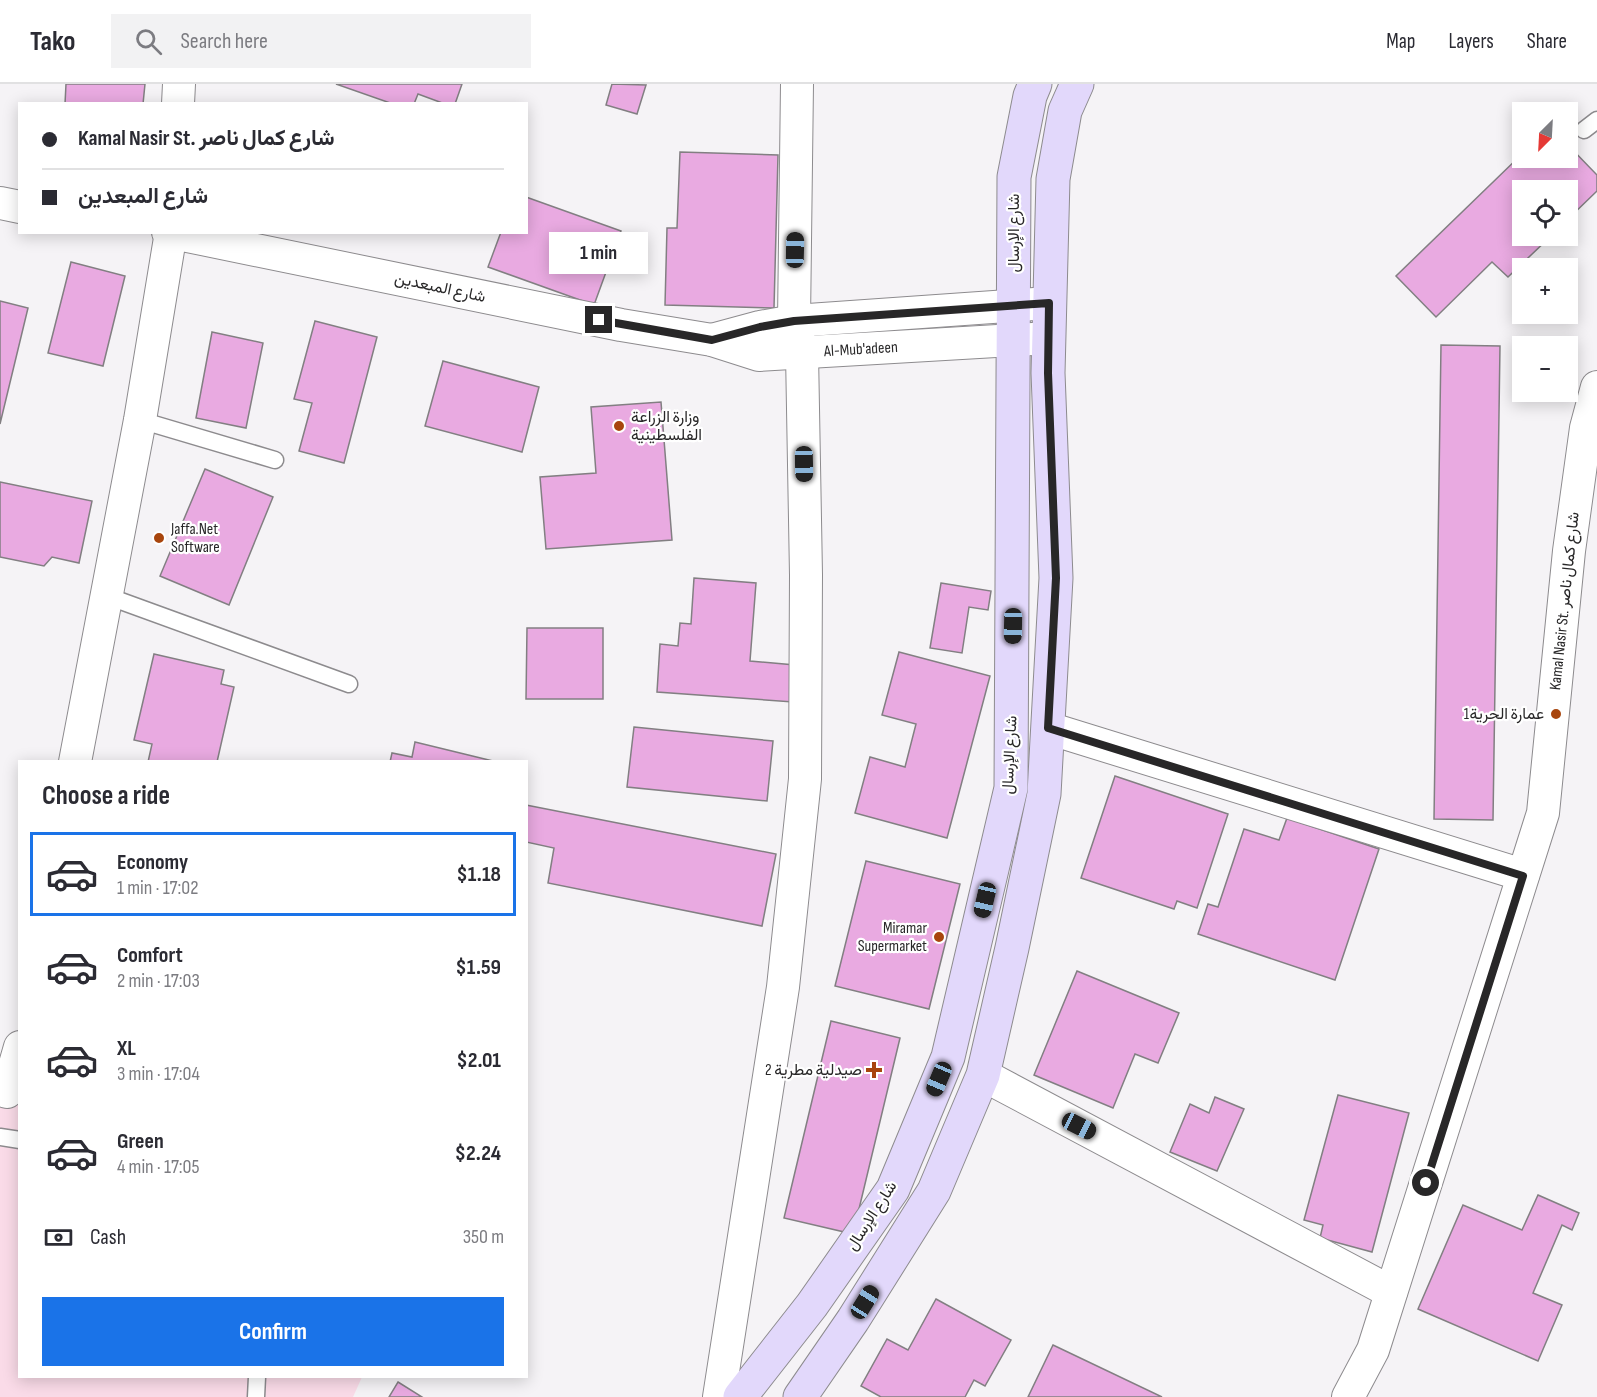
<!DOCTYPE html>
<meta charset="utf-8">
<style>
:root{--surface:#fff;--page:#f2f2f3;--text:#2b2b33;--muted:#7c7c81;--line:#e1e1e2;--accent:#1a73e8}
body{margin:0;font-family:"Sofia Sans Condensed",Vazirmatn,sans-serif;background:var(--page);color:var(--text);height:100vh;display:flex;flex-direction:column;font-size:22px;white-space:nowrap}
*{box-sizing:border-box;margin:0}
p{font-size:20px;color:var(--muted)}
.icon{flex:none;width:33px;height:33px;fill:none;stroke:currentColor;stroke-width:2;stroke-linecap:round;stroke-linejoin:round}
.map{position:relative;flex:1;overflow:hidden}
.drawer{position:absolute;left:18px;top:676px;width:510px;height:618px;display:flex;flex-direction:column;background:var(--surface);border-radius:0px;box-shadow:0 3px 15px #0003}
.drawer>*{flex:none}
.banner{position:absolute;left:18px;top:18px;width:510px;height:132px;border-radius:0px;box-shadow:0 3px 15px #0003;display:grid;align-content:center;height:132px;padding:0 24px;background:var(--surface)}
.needle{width:39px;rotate:204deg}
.controls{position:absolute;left:1512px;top:18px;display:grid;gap:12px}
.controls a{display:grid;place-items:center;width:66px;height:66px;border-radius:0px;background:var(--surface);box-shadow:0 3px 15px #0003;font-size:30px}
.end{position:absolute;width:27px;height:27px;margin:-14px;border:8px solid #282728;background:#fff;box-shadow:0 0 0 3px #fff}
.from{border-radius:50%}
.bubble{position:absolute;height:42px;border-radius:0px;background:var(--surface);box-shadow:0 3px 15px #0003;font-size:20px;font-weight:700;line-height:42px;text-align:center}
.car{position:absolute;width:18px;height:36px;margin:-18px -9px;border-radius:8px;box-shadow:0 0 4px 2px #0007;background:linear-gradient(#222 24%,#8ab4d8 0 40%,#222 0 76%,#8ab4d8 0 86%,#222 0)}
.banner b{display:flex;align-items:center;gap:21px;height:57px;font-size:22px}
.banner b+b{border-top:2px solid var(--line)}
.banner i{width:15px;height:15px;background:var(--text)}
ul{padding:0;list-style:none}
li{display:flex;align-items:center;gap:18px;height:84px;margin:0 12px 9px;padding:0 12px;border:3px solid transparent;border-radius:0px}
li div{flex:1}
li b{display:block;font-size:22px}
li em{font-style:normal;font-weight:700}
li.on{border-color:var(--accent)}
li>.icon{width:54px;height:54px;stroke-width:1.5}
h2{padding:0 24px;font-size:27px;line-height:72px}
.pay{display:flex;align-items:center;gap:15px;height:66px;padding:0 24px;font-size:22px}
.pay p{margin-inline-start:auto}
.button{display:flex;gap:12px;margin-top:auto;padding:12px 24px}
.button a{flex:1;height:69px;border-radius:0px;background:var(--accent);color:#fff;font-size:24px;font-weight:700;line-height:69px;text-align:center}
header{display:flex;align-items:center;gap:36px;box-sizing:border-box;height:84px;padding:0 30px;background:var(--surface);border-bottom:2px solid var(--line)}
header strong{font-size:28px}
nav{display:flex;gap:33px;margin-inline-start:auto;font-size:21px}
.search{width:420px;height:54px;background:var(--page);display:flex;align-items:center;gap:15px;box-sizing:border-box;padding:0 21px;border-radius:0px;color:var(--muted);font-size:22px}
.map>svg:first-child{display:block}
.green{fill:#fadbe8}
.building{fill:#e9aae1;stroke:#827f82;stroke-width:1.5}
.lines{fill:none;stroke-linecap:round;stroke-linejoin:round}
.service-casing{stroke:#8d8b8e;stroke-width:19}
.minor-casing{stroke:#8d8b8e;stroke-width:34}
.secondary-casing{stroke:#8d8b8e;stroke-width:35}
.service{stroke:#fff;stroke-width:16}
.minor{stroke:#fff;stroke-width:32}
.secondary{stroke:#e2d8fb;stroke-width:33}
.route{stroke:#282728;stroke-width:8}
.poi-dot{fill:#a8450d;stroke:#fff;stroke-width:2}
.labels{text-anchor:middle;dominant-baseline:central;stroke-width:4.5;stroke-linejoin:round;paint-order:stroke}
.street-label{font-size:16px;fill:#282728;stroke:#fff}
.poi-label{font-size:16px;fill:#282728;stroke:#fff;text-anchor:end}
</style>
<header>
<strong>Tako</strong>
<div class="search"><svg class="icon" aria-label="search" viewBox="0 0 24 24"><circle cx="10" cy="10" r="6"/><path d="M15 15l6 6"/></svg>Search here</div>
<nav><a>Map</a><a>Layers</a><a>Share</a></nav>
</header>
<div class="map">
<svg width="1597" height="1313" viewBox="0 0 1597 1313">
<rect width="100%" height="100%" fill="#f5f3f6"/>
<!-- green -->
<path class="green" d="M0,988L19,993L20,1293H362L353,1313H0Z"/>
<!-- building -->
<g class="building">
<path d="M66,0H145L143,20H65Z"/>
<path d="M336,0H462L455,20H445L418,10L414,20H393Z"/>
<path d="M612,0L646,1L637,30L606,21Z"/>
<path d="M1568,61L1597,91V107L1568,135V106H1522V152H1551L1508,193L1492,178L1436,233L1396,192L1522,70V74H1568Z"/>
<path d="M680,68L778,71L774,224L665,221L667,144H677Z"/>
<path d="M526,113L621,147L594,221L488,183L501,148H526Z"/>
<path d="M71,178L125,192L103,282L48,269Z"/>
<path d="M0,217L28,224L0,340Z"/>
<path d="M315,237L377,253L344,379L299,367L312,319L294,315Z"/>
<path d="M212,248L263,259L246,344L196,334Z"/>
<path d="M1441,261L1500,262L1493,736L1434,735Z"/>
<path d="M443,277L539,303L522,368L425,342Z"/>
<path d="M661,318L672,456L546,465L540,393L596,389L591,323Z"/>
<path d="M205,385L273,413L229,521L160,492Z"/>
<path d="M0,398L92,417L79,479L52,473L44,482L0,473Z"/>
<path d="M694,494L756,499L750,577L795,581L793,618L657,608L660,560L678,562L680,539L691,540Z"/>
<path d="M941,499L991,507L988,526L969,523L962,569L930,564Z"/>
<path d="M527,544H603V615H526Z"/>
<path d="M899,568L990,592L947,754L855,729L870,673L905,683L916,640L882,631Z"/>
<path d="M154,570L224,586L221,600L234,603L217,678H148L152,660L134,656Z"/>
<path d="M634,643L773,657L767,717L627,703Z"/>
<path d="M415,658L497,678H390L392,669L412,673Z"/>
<path d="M1115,692L1228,730L1197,824L1177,817L1174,825L1081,794Z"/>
<path d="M526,721L776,770L762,842L548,799L554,764L526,758Z"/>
<path d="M1287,734L1379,765L1335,896L1198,850L1208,820L1218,823L1244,745L1279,756Z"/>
<path d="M866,777L960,800L929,925L835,902Z"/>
<path d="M1077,887L1179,929L1158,979L1135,970L1113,1024L1034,991Z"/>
<path d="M831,937L900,954L853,1150L784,1134Z"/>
<path d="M1338,1011L1409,1029L1372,1168L1320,1154L1323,1141L1304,1136Z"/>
<path d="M1215,1013L1244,1025L1217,1087L1170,1068L1190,1020L1209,1029Z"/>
<path d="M1538,1111L1579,1129L1572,1146L1562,1141L1533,1209L1562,1221L1538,1277L1418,1225L1463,1121L1522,1146Z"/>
<path d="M936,1215L1011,1256L985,1302L974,1296L965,1313H881L861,1302L887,1255L908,1266Z"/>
<path d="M1053,1261L1162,1313H1028Z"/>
<path d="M398,1298L422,1313H389Z"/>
</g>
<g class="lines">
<defs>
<g id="service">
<path d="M1584,46L1597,36"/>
<path d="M140,336L275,376"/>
<path d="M107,512L349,600"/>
<path d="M0,1053L20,1056"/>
<path d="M256,1313L257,1293"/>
</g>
<g id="minor">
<path d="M178,20L179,0"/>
<path d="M0,119L20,123"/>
<path id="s1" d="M168,148L621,241L712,256L759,271L1049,254"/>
<path d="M712,256L760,243L794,237L1049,219"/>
<path d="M1048,644L1523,791"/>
<path d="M75,678L140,336L171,148"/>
<path d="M983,991L1391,1208"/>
<path d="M7,1008L20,963"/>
<path d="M719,1313L783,903L805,695L806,491L802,269L794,237L797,0"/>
<path d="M1348,1313L1373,1266L1543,729L1569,467L1586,344L1597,303"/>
</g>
<g id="secondary">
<path d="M740,1313L812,1221L893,1105L948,973L1011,704L1014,93L1030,12L1035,0"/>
<path d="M800,1313L853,1236L934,1107L983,991L1012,864L1044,710L1056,494L1048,289L1053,95L1065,27L1077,0"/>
</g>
</defs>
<!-- service casing -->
<use href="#service" class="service-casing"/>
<!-- minor casing -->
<use href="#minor" class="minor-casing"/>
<!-- secondary casing -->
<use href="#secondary" class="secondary-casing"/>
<!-- service -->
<use href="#service" class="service"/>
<!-- minor -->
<use href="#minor" class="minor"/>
<!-- secondary -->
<use href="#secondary" class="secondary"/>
</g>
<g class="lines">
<!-- route -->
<path class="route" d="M599,236L712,256L760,243L794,237L1049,219L1048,289L1056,494L1048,644L1523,792L1426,1099"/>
</g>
<!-- markers -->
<g class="poi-dot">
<circle cx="619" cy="342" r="6"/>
<circle cx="159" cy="454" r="6"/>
<circle cx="1556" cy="630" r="6"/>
<circle cx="939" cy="853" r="6"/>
<path d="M871 977h6v6h6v6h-6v6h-6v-6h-6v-6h6z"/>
</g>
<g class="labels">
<!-- street labels -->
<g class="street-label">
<text transform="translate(1014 149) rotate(-90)">شارع الإرسال</text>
<text transform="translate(440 204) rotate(12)">شارع المبعدين</text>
<text stroke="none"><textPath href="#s1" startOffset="706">Al-Mub'adeen</textPath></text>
<text transform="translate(1565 517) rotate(-84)">Kamal Nasir St. شارع كمال ناصر</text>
<text transform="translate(1010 671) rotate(-87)">شارع الإرسال</text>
<text transform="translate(872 1132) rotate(-57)">شارع الإرسال</text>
</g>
<!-- poi labels -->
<g class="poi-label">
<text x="631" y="333" text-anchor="start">وزارة الزراعة<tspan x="631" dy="18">الفلسطينية</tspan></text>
<text x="171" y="445" text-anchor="start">Jaffa.Net<tspan x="171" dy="18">Software</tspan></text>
<text x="1544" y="630">عمارة الحرية1</text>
<text x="927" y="844">Miramar<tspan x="927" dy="18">Supermarket</tspan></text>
<text x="862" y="986">صيدلية مطرية 2</text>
</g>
</g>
</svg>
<div class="controls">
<a><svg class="needle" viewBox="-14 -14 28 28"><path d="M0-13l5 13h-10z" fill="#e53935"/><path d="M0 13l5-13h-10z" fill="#7c7c81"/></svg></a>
<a><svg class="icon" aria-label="locate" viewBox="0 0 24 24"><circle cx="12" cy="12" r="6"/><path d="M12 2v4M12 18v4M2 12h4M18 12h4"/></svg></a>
<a>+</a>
<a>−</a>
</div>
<i class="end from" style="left:1426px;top:1099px"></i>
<i class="end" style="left:599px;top:236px"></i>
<div class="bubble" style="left:549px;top:148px;width:99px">1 min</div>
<i class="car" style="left:795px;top:166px;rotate:1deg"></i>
<i class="car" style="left:804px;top:380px;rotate:179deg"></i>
<i class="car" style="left:1013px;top:542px;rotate:181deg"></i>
<i class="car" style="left:985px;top:816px;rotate:193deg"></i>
<i class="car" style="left:939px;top:995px;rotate:203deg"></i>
<i class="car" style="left:1079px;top:1042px;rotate:117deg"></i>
<i class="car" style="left:865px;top:1218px;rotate:32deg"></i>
<div class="banner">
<b><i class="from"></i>Kamal Nasir St. شارع كمال ناصر</b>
<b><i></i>شارع المبعدين</b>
</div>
<section class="drawer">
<h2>Choose a ride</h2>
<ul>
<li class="on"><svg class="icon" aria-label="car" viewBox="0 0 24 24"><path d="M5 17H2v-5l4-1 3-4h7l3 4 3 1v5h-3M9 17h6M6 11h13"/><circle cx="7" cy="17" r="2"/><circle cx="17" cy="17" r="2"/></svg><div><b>Economy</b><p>1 min · 17:02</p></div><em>$1.18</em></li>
<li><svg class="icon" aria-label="car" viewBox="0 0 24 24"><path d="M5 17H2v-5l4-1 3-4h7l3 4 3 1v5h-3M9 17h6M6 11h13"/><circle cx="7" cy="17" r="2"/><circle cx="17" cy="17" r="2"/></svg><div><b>Comfort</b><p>2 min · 17:03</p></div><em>$1.59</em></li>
<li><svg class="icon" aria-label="car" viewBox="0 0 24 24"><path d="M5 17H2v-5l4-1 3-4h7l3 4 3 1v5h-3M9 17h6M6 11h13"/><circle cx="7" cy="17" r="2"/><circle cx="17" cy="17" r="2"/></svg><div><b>XL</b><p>3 min · 17:04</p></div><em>$2.01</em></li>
<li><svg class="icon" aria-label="car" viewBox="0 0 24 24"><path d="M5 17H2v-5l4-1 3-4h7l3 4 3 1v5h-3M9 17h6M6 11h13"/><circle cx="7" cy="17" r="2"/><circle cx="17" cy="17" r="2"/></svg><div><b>Green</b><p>4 min · 17:05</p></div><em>$2.24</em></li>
</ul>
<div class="pay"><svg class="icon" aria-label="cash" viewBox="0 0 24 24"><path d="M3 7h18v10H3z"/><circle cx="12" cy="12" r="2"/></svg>Cash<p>350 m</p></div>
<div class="button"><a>Confirm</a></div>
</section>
</div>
